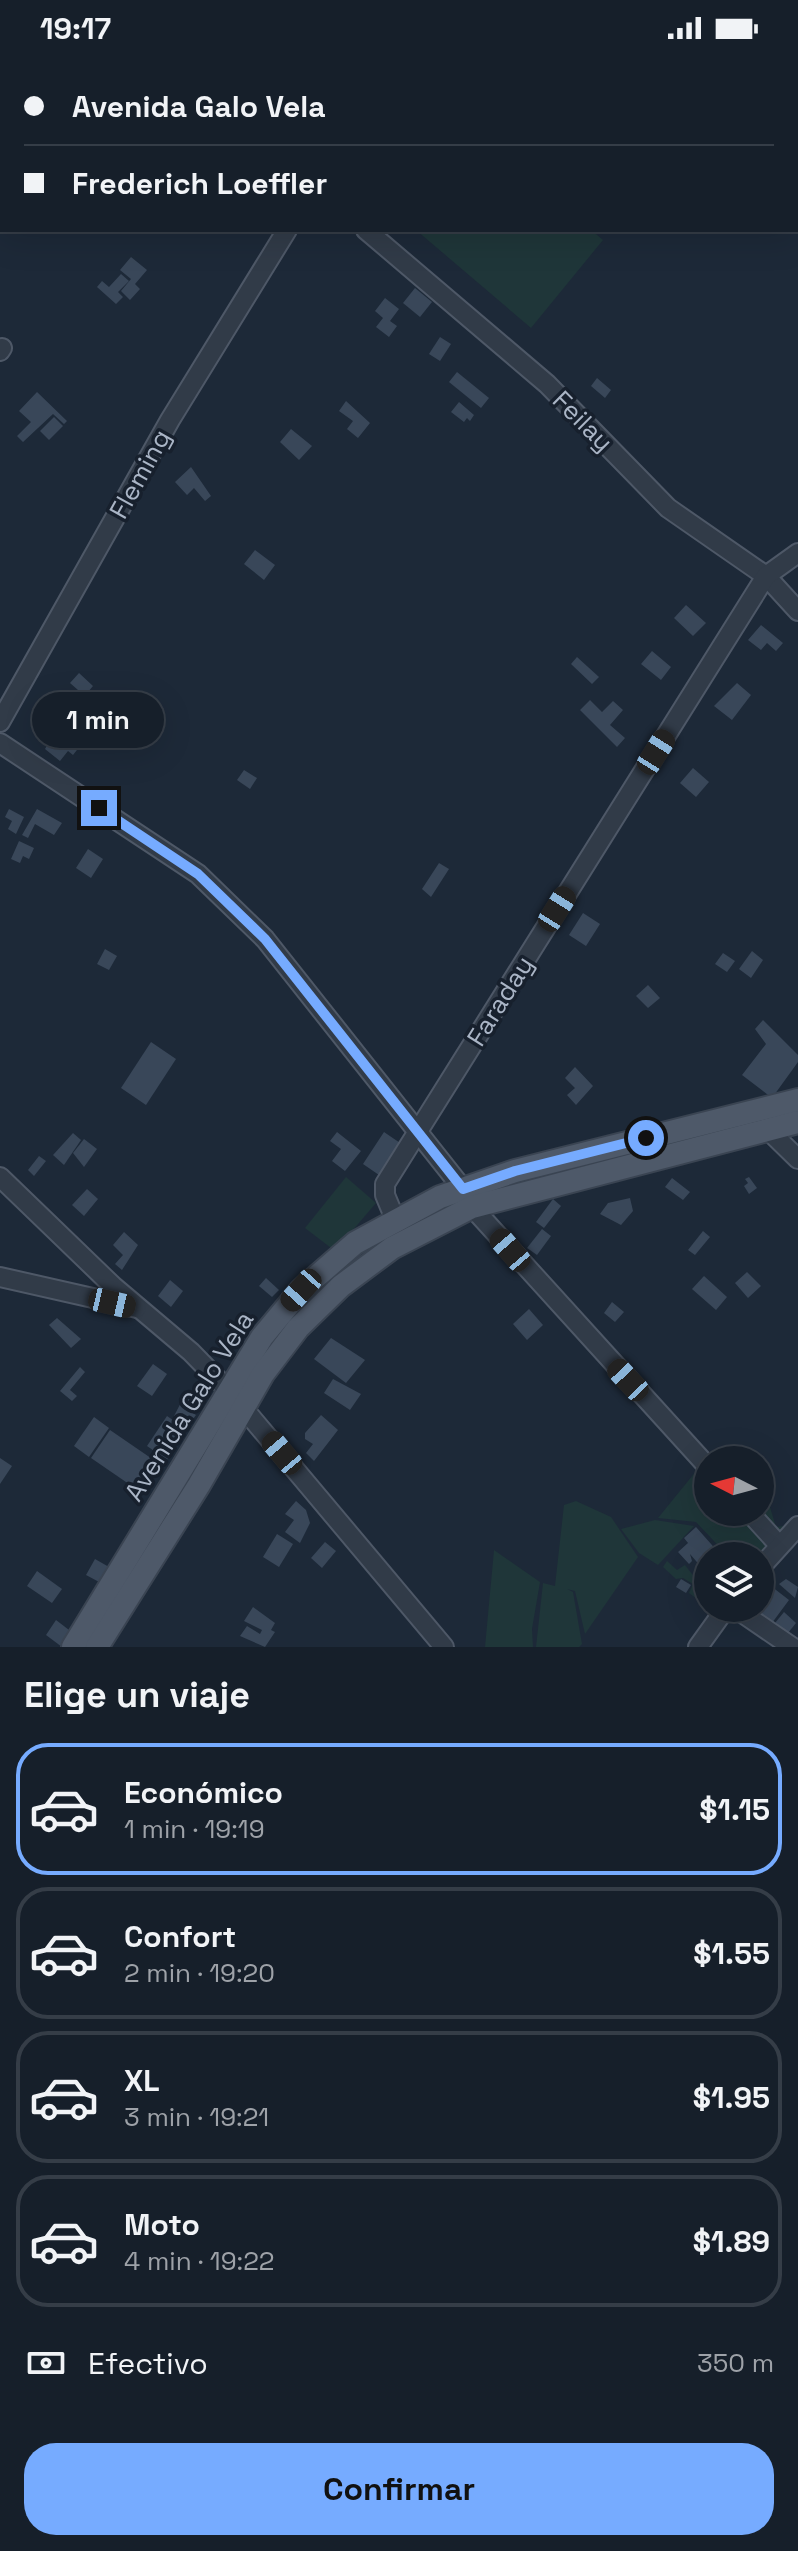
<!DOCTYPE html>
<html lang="es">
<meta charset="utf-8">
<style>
:root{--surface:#161f2a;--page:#232c36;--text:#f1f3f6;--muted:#9ea2a8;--line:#353d47;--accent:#76abff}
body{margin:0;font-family:"Space Grotesk",sans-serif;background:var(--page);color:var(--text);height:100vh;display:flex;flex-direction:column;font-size:30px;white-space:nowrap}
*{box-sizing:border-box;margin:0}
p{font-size:26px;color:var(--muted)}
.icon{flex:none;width:44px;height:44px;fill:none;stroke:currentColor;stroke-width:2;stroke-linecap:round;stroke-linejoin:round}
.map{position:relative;height:1591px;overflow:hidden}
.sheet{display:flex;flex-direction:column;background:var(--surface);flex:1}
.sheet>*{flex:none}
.banner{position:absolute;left:0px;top:0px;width:798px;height:176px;box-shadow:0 8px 32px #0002,0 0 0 2px var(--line);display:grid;align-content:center;height:176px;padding:0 24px;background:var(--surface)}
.needle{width:52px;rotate:276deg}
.fabs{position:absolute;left:694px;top:1390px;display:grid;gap:16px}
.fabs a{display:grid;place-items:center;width:80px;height:80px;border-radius:50%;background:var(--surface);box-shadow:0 8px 32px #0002,0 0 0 2px var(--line);font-size:40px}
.end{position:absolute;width:36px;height:36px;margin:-18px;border:10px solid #76abff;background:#111;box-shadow:0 0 0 4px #111}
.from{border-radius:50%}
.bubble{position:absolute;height:56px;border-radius:28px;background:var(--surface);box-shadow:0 8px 32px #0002,0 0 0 2px var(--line);font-size:26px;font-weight:800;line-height:56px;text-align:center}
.car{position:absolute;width:24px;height:48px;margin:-24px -12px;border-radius:10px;box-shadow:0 0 6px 2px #0007;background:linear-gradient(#222 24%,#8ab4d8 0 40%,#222 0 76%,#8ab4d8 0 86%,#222 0)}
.banner b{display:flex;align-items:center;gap:28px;height:76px;font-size:30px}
.banner b+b{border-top:2px solid var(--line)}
.banner i{width:20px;height:20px;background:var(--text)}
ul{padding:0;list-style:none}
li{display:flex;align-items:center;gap:24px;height:132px;margin:0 16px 12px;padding:0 8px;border:4px solid var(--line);border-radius:32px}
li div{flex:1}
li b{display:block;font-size:30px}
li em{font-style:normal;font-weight:800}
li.selected{border-color:var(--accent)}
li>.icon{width:72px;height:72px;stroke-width:1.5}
h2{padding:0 24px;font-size:36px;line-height:96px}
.pay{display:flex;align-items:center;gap:20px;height:88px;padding:0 24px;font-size:30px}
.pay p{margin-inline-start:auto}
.cta{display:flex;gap:16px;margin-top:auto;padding:16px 24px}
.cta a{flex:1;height:92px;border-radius:32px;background:var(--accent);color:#111;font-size:32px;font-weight:800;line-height:92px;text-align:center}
.status{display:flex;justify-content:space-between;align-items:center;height:56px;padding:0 40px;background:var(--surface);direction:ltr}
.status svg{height:22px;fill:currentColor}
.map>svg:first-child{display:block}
.green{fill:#1f3639}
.building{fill:#394759}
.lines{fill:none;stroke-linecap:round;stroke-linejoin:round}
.minor-casing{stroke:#4e5867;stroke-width:22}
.major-casing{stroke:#3a4452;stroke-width:26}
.minor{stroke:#313b48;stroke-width:18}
.major{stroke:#4e5969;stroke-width:22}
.route{stroke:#76abff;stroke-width:10}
.labels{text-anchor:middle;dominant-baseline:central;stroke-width:7;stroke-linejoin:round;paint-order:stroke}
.street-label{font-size:26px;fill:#aab5c6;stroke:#17202d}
</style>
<div class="status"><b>19:17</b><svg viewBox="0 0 49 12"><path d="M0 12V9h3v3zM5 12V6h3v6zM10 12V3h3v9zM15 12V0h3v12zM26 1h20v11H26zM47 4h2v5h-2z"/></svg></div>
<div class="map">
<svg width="798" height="1591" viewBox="0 0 798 1591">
<rect width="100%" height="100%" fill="#1d2938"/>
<!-- green -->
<g class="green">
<path d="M416,174H591L603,184L531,272Z"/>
<path d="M346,1121L376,1147L335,1195L305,1172Z"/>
<path d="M697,1414H708V1456H760L769,1448L776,1471L798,1468L760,1500H728L696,1466L658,1462Z"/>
<path d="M576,1445L611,1461L638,1501L585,1578L575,1535L567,1533L573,1536L582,1588L579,1591H536L543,1527L555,1530L564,1449Z"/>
<path d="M655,1464L694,1470L658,1509L639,1497L621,1473Z"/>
<path d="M494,1494L540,1526L532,1573L533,1591H485Z"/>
<path d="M667,1505L677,1514L685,1509L695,1522L708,1513V1551L689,1537L693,1528L683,1522L676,1523L663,1511Z"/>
</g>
<!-- building -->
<g class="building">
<path d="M131,201L147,214L135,228L140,233L130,244L121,235L131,223L120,214Z"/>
<path d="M121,218L129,225L118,236L123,241L116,248L97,231L102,225L109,231Z"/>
<path d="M415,232L432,246L420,261L403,247Z"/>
<path d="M385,242L399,253L390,265L397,270L389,281L376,271L383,262L375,255Z"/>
<path d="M440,281L451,288L440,305L429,298Z"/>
<path d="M457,316L489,342L481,352L449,326Z"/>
<path d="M597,322L611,334L605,342L591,330Z"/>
<path d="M37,336L67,365L64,368L53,358L23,386L17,380L31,366L19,355Z"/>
<path d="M346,345L370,367L358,382L347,373L353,365L339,355Z"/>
<path d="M459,346L474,359L470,365L467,362L464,366L451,356Z"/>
<path d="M54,361L63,370L49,384L40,375Z"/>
<path d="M291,373L312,390L299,404L280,386Z"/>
<path d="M191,411L211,440L205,445L194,432L187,439L175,426Z"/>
<path d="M255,494L275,509L264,524L244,508Z"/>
<path d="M686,549L706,567L693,580L674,562Z"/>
<path d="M761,569L783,587L776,595L767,587L761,594L748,584Z"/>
<path d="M652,595L671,611L661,624L641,608Z"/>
<path d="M577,601L599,621L592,628L571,608Z"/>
<path d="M79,617L93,630L82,643L88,648L75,664L62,653L78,634L70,627Z"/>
<path d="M737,627L751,639L732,664L714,650Z"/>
<path d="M590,644L602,656L613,645L623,654L610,669L625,682L617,691L580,654Z"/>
<path d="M60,667L84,685L73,699L68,695L60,705L45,693Z"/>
<path d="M693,712L709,726L696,741L680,727Z"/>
<path d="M244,714L257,722L250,733L237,724Z"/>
<path d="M9,753L24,761L16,778L8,773L12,765L5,761Z"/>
<path d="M37,753L62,767L54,779L35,768L28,782L22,779Z"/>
<path d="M19,785L34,792L29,803L23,800L20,807L11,803Z"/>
<path d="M88,793L103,803L91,822L76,812Z"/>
<path d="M439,807L449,813L431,841L422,833Z"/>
<path d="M583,857L600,868L586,890L569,879Z"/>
<path d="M105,893L117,900L109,914L97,908Z"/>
<path d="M752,895L763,904L751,922L739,913Z"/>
<path d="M723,897L735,905L727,916L715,908Z"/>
<path d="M648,929L660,942L648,952L636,940Z"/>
<path d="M763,964L798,999V1006L772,1042L742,1019L766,988L755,973Z"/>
<path d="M151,986L176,1003L146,1049L121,1032Z"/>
<path d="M575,1011L593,1030L576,1049L567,1039L575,1032L565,1022Z"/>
<path d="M337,1076L361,1095L345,1115L332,1105L341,1093L330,1085Z"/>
<path d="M384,1076L406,1091L394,1108L389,1104L379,1119L363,1108Z"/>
<path d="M73,1077L81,1084L64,1109L53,1099Z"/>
<path d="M84,1083L97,1093L84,1111L73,1097Z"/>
<path d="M39,1100L46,1105L34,1120L28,1114Z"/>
<path d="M749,1121L757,1132L749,1138L744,1130L748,1127L745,1123Z"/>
<path d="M672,1122L690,1136L683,1144L665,1131Z"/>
<path d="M87,1133L98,1143L84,1160L72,1149Z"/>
<path d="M630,1142L633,1155L621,1169L600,1158L608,1147Z"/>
<path d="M553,1143L561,1150L544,1172L536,1166Z"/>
<path d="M542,1173L551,1180L537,1199L527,1192Z"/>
<path d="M703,1175L710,1181L695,1199L688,1194Z"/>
<path d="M124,1176L138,1189L122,1214L115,1208L123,1199L113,1189Z"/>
<path d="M747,1216L761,1230L748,1242L735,1227Z"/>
<path d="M704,1220L727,1241L716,1254L692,1233Z"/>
<path d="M266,1222L279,1234L272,1241L259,1230Z"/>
<path d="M170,1224L183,1235L171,1251L158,1240Z"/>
<path d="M612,1246L624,1256L615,1266L604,1257Z"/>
<path d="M529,1253L543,1269L527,1284L513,1268Z"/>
<path d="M57,1262L81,1283L71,1292L49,1269Z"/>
<path d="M331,1282L365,1304L346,1327L314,1303Z"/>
<path d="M153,1308L167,1318L152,1340L137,1330Z"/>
<path d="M80,1311L85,1316L70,1334L77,1340L72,1345L60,1335Z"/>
<path d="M333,1323L361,1338L350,1354L324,1337Z"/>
<path d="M187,1335L195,1340L186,1353L196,1359L188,1370L174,1360Z"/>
<path d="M321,1359L338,1374L314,1405L306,1397L313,1388L305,1383V1377Z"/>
<path d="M167,1360L187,1374L167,1404L147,1390Z"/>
<path d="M94,1361L109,1372L89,1401L74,1390Z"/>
<path d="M110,1374L161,1409L142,1437L91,1402Z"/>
<path d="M0,1402L12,1410L0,1428Z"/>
<path d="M296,1445L306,1454L310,1467L300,1487L285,1476L294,1464L285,1458Z"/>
<path d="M696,1471L719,1497L708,1500V1506L702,1512L690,1498L692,1505L689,1508L678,1496L688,1487L684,1482Z"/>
<path d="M277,1478L293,1488L279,1511L263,1501Z"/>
<path d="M325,1486L336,1495L322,1512L311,1502Z"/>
<path d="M95,1503L109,1511L101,1527L86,1519Z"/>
<path d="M37,1515L62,1533L52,1547L27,1530Z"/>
<path d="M681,1523L691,1529L686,1537L676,1531Z"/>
<path d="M786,1523L798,1531L795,1542L779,1528Z"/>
<path d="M767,1527L789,1544L772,1567L749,1555L760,1552V1538Z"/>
<path d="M253,1551L275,1567L271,1574L275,1576L265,1591L240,1580L247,1570L260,1578L262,1574L244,1565Z"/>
<path d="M784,1556L796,1567L788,1577L775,1567Z"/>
<path d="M56,1564L73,1577L62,1591L46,1579Z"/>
</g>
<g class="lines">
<defs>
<g id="minor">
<path d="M386,2L387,0"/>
<path d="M0,50L2,52"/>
<path d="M366,174L547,328L668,452L766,520L798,555"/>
<path d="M0,295L2,292"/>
<path d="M0,666L170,364L287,174"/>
<path d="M0,687L198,818L265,883L463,1133"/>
<path d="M760,1066L798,1103"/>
<path d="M0,1121L113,1230L191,1296L229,1335L444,1591"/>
<path d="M472,1151L708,1411"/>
<path d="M395,1163L385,1139V1128L766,520L798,497"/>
<path d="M0,1221L137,1252"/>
<path d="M749,1456L779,1489"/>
<path d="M760,1512L798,1470"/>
<path d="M735,1552L792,1591"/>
<path d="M698,1591L726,1552"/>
</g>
<g id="major">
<path d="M73,1591L262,1281L301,1234L355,1187L440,1141L515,1115L798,1044"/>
<path d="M97,1591L199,1429L263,1318L298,1272L341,1230L392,1192L472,1151L798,1066"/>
</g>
</defs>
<!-- minor casing -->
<use href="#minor" class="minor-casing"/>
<!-- major casing -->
<use href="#major" class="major-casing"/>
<!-- minor -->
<use href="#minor" class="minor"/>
<!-- major -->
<use href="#major" class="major"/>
</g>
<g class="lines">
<!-- route -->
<path class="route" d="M99,752L198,818L265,883L463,1133L515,1115L646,1082"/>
</g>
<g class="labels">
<!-- street labels -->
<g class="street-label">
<text transform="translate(583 365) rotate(45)">Feilay</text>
<text transform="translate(140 418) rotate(-61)">Fleming</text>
<text transform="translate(500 945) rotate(-58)">Faraday</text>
<text transform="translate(189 1350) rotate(-58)">Avenida Galo Vela</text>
</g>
</g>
</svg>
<div class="fabs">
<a><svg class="needle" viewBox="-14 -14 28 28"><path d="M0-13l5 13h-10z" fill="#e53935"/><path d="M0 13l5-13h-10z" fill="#9ea2a8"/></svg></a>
<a><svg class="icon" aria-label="layers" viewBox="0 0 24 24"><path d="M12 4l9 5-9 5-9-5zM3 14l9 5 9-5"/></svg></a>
</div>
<i class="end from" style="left:646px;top:1082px"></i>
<i class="end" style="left:99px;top:752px"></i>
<div class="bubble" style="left:32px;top:636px;width:132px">1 min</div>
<i class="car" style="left:656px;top:696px;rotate:32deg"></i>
<i class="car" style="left:557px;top:853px;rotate:32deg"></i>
<i class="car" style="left:510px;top:1194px;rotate:319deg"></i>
<i class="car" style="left:301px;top:1234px;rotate:222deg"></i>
<i class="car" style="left:112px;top:1247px;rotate:103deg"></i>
<i class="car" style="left:628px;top:1324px;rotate:317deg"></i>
<i class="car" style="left:282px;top:1397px;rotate:320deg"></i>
<div class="banner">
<b><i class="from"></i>Avenida Galo Vela</b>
<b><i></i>Frederich Loeffler</b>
</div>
</div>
<section class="sheet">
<h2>Elige un viaje</h2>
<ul>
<li class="selected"><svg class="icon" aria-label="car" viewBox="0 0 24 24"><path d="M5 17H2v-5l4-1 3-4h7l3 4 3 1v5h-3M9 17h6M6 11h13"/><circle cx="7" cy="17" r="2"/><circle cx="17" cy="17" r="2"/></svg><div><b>Económico</b><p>1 min · 19:19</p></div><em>$1.15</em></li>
<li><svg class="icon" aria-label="car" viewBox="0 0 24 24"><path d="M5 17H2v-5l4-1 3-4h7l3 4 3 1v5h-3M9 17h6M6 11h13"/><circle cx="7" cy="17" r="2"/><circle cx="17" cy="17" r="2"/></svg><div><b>Confort</b><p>2 min · 19:20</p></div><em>$1.55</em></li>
<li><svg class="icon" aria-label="car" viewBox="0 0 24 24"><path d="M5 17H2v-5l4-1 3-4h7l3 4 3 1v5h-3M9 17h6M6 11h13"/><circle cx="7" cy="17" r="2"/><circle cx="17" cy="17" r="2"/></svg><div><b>XL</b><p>3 min · 19:21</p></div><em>$1.95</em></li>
<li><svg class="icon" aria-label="car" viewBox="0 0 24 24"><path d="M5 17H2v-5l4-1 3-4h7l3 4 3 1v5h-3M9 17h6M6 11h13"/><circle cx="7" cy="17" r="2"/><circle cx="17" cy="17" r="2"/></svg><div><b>Moto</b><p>4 min · 19:22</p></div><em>$1.89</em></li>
</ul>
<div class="pay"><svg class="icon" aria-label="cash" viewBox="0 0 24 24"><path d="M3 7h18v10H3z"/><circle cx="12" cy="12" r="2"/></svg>Efectivo<p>350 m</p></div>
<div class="cta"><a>Confirmar</a></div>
</section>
